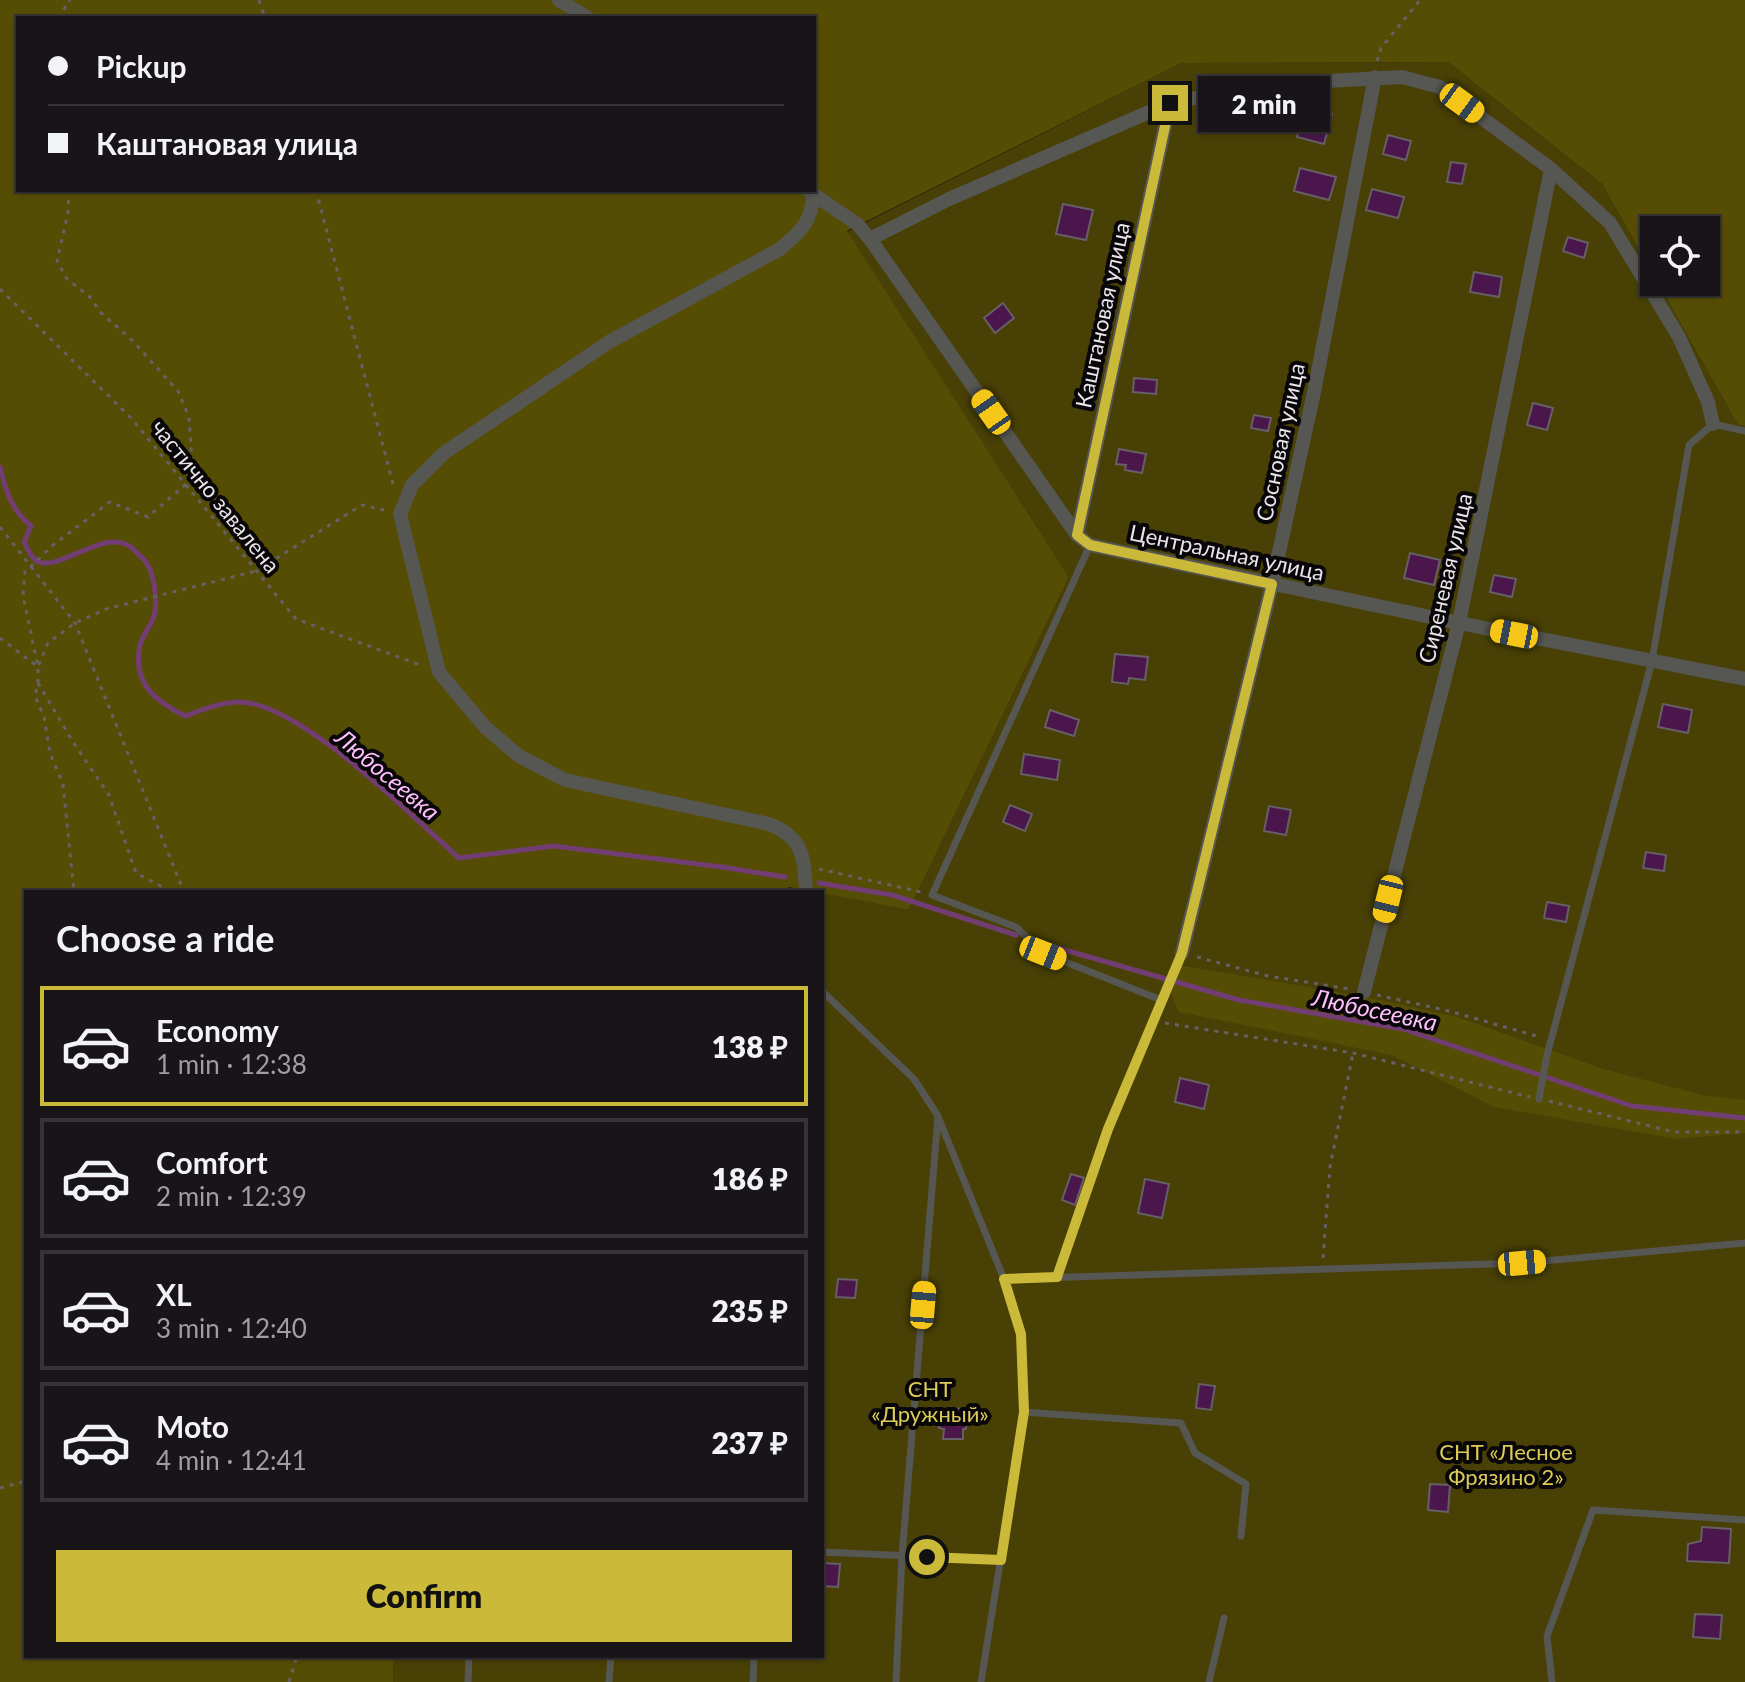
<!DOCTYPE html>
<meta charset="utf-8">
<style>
:root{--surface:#181418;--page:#252125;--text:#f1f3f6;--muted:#9f9ea2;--line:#363337;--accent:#cbba39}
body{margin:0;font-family:Lato,sans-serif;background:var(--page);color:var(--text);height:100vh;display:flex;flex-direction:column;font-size:30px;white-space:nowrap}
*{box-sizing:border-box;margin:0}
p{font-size:26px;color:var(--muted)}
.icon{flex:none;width:44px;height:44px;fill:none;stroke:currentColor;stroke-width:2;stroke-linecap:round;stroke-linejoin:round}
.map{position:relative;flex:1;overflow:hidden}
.details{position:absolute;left:24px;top:890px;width:800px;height:768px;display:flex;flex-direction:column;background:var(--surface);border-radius:0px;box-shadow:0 2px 6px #0004,0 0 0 2px var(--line)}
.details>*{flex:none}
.guide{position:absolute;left:16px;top:16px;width:800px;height:176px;border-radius:0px;box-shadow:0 2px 6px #0004,0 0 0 2px var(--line);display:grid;align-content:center;height:176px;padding:0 32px;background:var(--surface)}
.fabs{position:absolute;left:1640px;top:216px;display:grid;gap:16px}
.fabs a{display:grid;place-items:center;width:80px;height:80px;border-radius:0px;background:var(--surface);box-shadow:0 2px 6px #0004,0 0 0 2px var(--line);font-size:40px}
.end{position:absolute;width:36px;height:36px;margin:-18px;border:10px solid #cbba39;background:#111;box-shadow:0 0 0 4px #111}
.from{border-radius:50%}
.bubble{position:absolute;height:56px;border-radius:0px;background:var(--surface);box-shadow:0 2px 6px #0004,0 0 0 2px var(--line);font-size:26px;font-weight:800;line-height:56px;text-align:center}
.car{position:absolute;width:24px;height:48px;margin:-24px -12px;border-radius:10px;box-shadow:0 0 6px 2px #0007;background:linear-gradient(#f5c518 24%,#345 0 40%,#f5c518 0 76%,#345 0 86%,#f5c518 0)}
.guide b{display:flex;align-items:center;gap:28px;height:76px;font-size:30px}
.guide b+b{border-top:2px solid var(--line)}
.guide i{width:20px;height:20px;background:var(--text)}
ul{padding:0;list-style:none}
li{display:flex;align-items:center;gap:24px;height:120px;margin:0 16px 12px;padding:0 16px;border:4px solid var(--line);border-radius:0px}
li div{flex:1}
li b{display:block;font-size:30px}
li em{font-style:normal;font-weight:800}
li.active{border-color:var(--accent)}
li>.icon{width:72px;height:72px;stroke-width:1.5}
h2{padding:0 32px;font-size:36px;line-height:96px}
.cta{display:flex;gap:16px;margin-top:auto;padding:16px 32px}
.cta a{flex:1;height:92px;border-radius:0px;background:var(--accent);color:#111;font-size:32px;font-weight:800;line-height:92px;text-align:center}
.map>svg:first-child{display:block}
.green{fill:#484005}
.forest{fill:#564d04;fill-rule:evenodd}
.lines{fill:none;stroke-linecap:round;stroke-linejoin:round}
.stream{stroke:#723d73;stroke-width:5}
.building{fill:#4a164b;stroke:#665f66;stroke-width:2}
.path{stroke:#666166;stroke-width:3;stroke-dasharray:4 6;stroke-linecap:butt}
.service{stroke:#565652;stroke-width:7}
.minor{stroke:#565652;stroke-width:14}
.route{stroke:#cbba39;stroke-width:10}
.labels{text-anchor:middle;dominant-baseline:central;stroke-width:8;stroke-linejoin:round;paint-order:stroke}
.street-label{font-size:22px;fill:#e9e5e9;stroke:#080608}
.park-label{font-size:22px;fill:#dbcb57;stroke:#080608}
.water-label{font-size:24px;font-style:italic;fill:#ffbffe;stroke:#080608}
</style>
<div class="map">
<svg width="1745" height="1682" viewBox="0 0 1745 1682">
<rect width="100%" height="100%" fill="#201a20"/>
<!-- green -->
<path class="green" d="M1448,62L1602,184L1654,276V282H1657L1738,425L1745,426V1682H393L394,1656H822V893L909,910L1069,577L847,232L1182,63Z"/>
<!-- forest -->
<g class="forest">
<path d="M0,0H1745V426L1738,425L1657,282H1706V230H1654V276L1602,184L1448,62L1182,63L847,231L1069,577L909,910L789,887L783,892H26V1656H394L393,1682H0ZM18,18H814V190H18Z"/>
<path d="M1179,965L1366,997L1457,1017L1603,1069L1703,1095L1745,1100V1133L1676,1139L1494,1107L1392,1055L1179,1012L1169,989Z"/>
</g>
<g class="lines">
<!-- stream -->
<g class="stream">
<path d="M0,467C6,492 11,509 31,526L24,542C28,549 31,559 39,562C61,571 108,525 133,549C137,553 143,558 146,562C154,574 157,597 155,611C154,623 143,633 140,645C132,683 154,700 185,716C202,710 221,702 239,702C300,702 412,817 459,858L554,846L722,867L785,877"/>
<path d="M819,883L892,895L1016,935"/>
<path d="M1044,944L1239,1000L1403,1029L1632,1106L1745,1118"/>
</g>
</g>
<!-- building -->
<g class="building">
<path d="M1305,106L1332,114L1324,144L1297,137Z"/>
<path d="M1388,135L1411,141L1406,160L1383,154Z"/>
<path d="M1451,162L1466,164L1462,184L1447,182Z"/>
<path d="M1300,168L1336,177L1329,200L1294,191Z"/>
<path d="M1372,189L1404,197L1398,218L1366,210Z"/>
<path d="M1063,204L1093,210L1086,240L1056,234Z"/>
<path d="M1568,237L1588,243L1584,258L1563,251Z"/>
<path d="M1474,272L1502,277L1499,297L1470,292Z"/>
<path d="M1003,303L1014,318L995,333L984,318Z"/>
<path d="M1134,378L1157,380L1156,394L1133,392Z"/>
<path d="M1533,403L1553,408L1547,430L1527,425Z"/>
<path d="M1254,415L1271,418L1268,431L1251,428Z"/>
<path d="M1119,449L1146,454L1142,473L1125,470L1126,465L1116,464Z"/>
<path d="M1410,553L1440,560L1434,585L1404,578Z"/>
<path d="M1494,575L1516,579L1512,597L1490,592Z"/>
<path d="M1115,654L1148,657L1145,680L1129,678L1128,684L1112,682Z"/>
<path d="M1663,704L1692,710L1688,733L1658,727Z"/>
<path d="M1050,710L1079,720L1074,736L1045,727Z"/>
<path d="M1024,754L1060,760L1057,780L1021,774Z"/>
<path d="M1010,805L1032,814L1025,831L1003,822Z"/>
<path d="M1269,806L1291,810L1286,835L1264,831Z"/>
<path d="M1646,852L1666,855L1664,871L1643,868Z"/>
<path d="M1547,902L1569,906L1566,922L1544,918Z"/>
<path d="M1180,1078L1209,1085L1204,1109L1175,1102Z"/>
<path d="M1071,1174L1084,1178L1075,1205L1062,1200Z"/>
<path d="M1145,1179L1169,1184L1162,1218L1138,1213Z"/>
<path d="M838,1279L857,1280L855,1298L836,1297Z"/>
<path d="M1199,1384L1215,1386L1211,1410L1196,1408Z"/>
<path d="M940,1408L967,1409L966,1429H963V1439H943L944,1429L939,1428Z"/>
<path d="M1430,1484L1450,1485L1448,1512L1428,1510Z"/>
<path d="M1702,1527L1731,1529L1729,1563L1687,1561L1688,1544L1701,1541Z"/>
<path d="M822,1563L840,1564L838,1587L822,1586Z"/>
<path d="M1695,1614L1722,1615L1720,1639L1693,1637Z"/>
</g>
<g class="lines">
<!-- path -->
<g class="path">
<path d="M259,0L265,18"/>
<path d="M58,18L70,0"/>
<path d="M1377,61L1381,48L1420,0"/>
<path d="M69,190L68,213L57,261L67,279L89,296L103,315L129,337L178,391L189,417L193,478L148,517L110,502L53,545L25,572L23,596L38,667V683L35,696L44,717L50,753L63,784L74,892"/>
<path d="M316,190L394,488"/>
<path d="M0,289L131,418L296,619L420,665"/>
<path d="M0,527L75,623L184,892"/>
<path d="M0,638L38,667L48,643L75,623L106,609L256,571L362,505L384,510"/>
<path d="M38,683L73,742L109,795L136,873L172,892"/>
<path d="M819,869L921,892"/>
<path d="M1197,957L1268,976L1350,989"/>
<path d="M1377,995L1449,1011L1540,1037"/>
<path d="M1165,1023L1353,1053L1530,1097"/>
<path d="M1549,1101L1674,1132H1745"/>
<path d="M1323,1258L1330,1167L1353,1053"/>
<path d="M0,1488L22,1482L26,1475"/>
<path d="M289,1682L297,1656"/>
</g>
<!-- service -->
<g class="service">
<path d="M822,991L914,1079L938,1116L902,1556L896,1682"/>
<path d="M1161,1000L1182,953"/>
<path d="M1539,1099L1547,1055L1652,661L1689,445L1713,424L1745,431"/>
<path d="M939,1119L1004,1279L1021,1334L1024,1412L981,1682"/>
<path d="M1057,1277L1108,1129L1161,1000L1043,953L1016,927L932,895L1090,545"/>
<path d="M1004,1279L1522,1263L1745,1243"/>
<path d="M1024,1412L1181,1423L1195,1453L1246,1484L1241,1536"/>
<path d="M822,1552L1001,1560"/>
<path d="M468,1682L469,1656"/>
<path d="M609,1682L611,1656"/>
<path d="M753,1682L754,1656"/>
<path d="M1209,1682L1224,1618"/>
<path d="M1552,1682L1547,1636L1593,1510L1745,1520"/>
</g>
<!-- minor -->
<g class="minor">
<path d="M559,0L588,18"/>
<path d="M810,192L857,224L870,239L1077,535L1090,545L1459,623L1745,679"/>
<path d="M870,239L949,199L1170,103L1268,84L1402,77L1440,87L1551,169L1610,223L1679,337L1708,402L1713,424"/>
<path d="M1077,535L1170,103"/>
<path d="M806,892C804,857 804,838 769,824L565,780L519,756L485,727L439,672L400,514L412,485L444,453L609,342L780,249C800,232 812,222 813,195"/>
<path d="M1182,953L1272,584L1314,392L1375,77"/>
<path d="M1364,992L1459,623L1551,169"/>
</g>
</g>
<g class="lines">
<!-- route -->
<path class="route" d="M927,1557L1001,1560L1024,1412L1021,1334L1004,1279L1057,1277L1108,1129L1182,953L1272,584L1090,545L1077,535L1170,103"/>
</g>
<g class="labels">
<!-- street labels -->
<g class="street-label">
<text transform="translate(1102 315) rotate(-78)">Каштановая улица</text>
<text transform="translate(1280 442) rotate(-78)">Сосновая улица</text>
<text transform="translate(216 496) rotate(51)">частично завалена</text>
<text transform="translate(1227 552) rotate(12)">Центральная улица</text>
<text transform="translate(1445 578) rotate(-77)">Сиреневая улица</text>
</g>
<!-- park labels -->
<g class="park-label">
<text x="930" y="1388">СНТ<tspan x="930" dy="25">«Дружный»</tspan></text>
<text x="1506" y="1451">СНТ «Лесное<tspan x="1506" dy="25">Фрязино 2»</tspan></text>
</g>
<!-- water labels -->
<g class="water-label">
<text transform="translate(388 774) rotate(40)">Любосеевка</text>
<text transform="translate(1375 1009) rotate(12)">Любосеевка</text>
</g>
</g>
</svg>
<div class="fabs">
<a><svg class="icon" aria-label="locate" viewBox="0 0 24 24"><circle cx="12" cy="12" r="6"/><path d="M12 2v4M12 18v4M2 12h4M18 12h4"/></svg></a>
</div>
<i class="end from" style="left:927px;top:1557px"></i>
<i class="end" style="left:1170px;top:103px"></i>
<div class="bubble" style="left:1198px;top:76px;width:132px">2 min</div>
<i class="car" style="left:1462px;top:103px;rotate:126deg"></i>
<i class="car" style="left:991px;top:412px;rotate:325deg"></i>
<i class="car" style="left:1514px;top:634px;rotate:281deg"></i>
<i class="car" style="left:1388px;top:899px;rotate:194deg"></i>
<i class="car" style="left:1043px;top:953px;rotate:112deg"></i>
<i class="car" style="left:1522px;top:1263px;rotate:85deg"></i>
<i class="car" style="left:923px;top:1305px;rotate:5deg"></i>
<div class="guide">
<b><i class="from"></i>Pickup</b>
<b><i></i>Каштановая улица</b>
</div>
<section class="details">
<h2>Choose a ride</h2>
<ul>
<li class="active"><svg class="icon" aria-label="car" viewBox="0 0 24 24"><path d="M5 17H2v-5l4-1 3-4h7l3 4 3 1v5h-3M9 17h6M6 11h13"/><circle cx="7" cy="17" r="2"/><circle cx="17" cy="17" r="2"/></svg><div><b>Economy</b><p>1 min · 12:38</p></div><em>138 ₽</em></li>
<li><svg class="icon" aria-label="car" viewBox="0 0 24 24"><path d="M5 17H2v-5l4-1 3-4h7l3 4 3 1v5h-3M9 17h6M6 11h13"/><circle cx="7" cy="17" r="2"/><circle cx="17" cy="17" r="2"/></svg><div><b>Comfort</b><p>2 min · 12:39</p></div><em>186 ₽</em></li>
<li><svg class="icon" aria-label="car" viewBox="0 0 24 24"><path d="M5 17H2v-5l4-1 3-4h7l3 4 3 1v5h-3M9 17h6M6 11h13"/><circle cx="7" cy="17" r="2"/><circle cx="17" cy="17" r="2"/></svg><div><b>XL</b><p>3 min · 12:40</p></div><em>235 ₽</em></li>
<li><svg class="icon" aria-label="car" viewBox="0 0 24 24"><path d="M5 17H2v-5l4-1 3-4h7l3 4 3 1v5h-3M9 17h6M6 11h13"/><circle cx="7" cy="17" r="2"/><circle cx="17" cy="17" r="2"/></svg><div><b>Moto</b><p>4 min · 12:41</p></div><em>237 ₽</em></li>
</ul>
<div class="cta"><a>Confirm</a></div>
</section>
</div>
